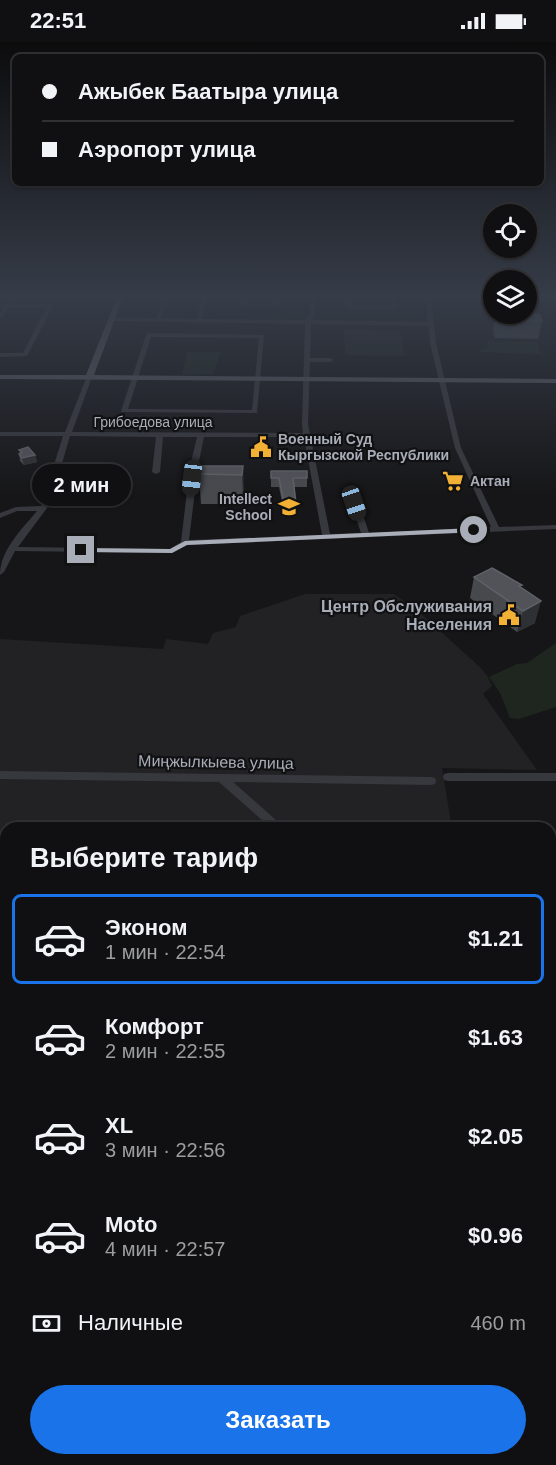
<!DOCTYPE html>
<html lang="ru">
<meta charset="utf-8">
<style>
:root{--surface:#101012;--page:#1e1e20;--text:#f1f3f6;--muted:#9c9d9f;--line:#303032;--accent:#1a73e8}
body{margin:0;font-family:Arial,sans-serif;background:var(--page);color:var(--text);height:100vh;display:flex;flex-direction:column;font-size:22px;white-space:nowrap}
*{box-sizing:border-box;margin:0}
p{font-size:20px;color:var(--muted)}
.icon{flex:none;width:33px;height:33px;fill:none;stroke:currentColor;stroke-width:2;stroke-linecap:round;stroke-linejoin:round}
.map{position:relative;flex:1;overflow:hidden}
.panel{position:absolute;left:0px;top:780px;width:556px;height:644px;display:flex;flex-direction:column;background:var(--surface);border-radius:18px 18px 0 0;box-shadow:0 2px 4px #0004,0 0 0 2px var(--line)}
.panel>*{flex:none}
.top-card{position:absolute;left:12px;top:12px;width:532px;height:132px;border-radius:9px;box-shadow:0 2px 4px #0004,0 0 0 2px var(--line);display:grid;align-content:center;height:132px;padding:0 30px;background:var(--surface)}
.buttons{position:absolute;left:483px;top:162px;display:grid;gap:12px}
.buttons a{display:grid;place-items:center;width:54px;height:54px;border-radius:50%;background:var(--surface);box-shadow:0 2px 4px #0004,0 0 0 2px var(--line);font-size:30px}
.end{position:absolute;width:27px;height:27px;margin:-14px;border:8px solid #a8adb8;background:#111;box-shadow:0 0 0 3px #111}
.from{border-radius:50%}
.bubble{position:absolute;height:42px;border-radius:21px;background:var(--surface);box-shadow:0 2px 4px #0004,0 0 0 2px var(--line);font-size:20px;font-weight:600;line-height:42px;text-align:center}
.car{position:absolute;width:18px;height:36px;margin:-18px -9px;border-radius:8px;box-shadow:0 0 4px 2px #0007;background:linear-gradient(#222 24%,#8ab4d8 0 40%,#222 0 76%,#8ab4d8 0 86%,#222 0)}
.top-card b{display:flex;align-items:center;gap:21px;height:57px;font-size:22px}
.top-card b+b{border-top:2px solid var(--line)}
.top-card i{width:15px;height:15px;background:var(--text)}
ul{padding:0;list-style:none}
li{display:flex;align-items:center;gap:18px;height:90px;margin:0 12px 9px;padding:0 18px;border:3px solid transparent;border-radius:9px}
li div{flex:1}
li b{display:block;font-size:22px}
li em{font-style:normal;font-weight:600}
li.on{border-color:var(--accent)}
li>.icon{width:54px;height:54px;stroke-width:1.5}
h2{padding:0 30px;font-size:27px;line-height:72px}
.pay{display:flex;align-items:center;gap:15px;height:66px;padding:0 30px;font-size:22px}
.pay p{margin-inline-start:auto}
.cta{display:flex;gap:12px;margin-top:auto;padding:12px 30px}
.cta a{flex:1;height:69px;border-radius:36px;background:var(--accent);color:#fff;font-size:24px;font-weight:600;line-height:69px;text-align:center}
.status{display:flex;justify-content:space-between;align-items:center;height:42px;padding:0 30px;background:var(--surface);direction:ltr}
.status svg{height:16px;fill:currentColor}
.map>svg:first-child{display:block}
.built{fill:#222225}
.green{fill:#1e261f}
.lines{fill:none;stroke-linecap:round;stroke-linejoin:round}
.minor{fill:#37383d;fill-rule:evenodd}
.major{fill:#53555c;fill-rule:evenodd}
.wall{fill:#47494d}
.shaded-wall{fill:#2f3033}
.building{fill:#525359;stroke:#5f6168;stroke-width:1.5}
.route{fill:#a8adb8}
.labels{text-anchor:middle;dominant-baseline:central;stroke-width:4.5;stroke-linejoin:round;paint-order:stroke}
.far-street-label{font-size:14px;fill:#a8adb8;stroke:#111113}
.far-poi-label{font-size:14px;font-weight:bold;fill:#a8adb8;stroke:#111113;text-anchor:start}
.poi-label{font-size:16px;font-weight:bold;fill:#a8adb8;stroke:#111113;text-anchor:end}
.street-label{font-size:16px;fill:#a8adb8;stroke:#111113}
</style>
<div class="status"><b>22:51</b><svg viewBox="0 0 49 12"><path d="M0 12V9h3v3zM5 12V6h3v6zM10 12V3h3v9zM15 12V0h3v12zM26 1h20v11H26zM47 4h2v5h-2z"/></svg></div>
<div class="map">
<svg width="556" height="1423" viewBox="0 0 556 1423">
<rect width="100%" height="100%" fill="#161618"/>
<!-- built -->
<g class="built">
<path d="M344,287L400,288L405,314L345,313Z"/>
<path d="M305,552H394L418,569L481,626L488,635L492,644L483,652L537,728L442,726L452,786H6V1418H121L124,1423H0V597L163,607L166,597L208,602L213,591L236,585L240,574Z"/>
</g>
<!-- green -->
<g class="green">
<path d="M487,299L537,300L541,311L549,313L481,310L480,307L489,306Z"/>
<path d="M352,303L399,304L400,312L353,311Z"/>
<path d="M187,310H221L213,332H182Z"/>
<path d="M556,601V665L519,677L510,676L500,651L489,635L517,622L527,621Z"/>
</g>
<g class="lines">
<!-- minor -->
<g class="minor">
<path d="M11,255H16L11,262H50L53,264L27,314L0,315V311H23L46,266H9L0,277V271L3,266H0V262H6Z"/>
<path d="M164,255H169L161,276L197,277L202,255H207L202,277L305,278L309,274L310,255H315V275L311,278L428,280L426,255H431L436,301L461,406L499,485L556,483V487L187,503L172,511L15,509L4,530L0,533C0,508 22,487 37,469H17L0,476V471L16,465L41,464L63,394H0V390H65L87,334L92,335L72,390L303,391L302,382L305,282L111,279L108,277L111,275L156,276ZM311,282L429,284L430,301L455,406L491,485L369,491L359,461L355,459L351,461L361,491L330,492L308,382L310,320H331L334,318L331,316H310ZM70,394L156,395L152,430L156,432L160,430L163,395H197L190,424L181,500L170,507L18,505L50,462ZM204,395H304L322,493L189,498L198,424Z"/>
<path d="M239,255H244V261H276L277,255H281L282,263L279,265H241L238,263Z"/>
<path d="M345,255H351L352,264H391L389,255H394L397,266L394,268H349L346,266Z"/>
<path d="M482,255H494V257Z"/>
<rect x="526" y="255" width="30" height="3"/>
<path d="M149,291L264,293L257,371L122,370L121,369L146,293ZM151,295L259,296L252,368L128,367Z"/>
<path d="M0,729L431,735L435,736L436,739L435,742L431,743L233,740L285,786H271L219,740L0,737Z"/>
<path d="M448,731H556V739H448L444,738L443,735L444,732Z"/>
<path d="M556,1003V1017L550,1020V1005Z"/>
<path d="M6,1083V1097L0,1098V1084Z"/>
<path d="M550,1112L556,1115V1136L550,1133Z"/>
<path d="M354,1418H374L372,1423H352Z"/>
<path d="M500,1418H519L521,1423H502Z"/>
</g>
<!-- major -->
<g class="major">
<path d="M117,255H123L94,333L556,337V341L0,337V333H86Z"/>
<path d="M551,255H556V261L554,260Z"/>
</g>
</g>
<!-- wall -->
<g class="wall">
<path d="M496,272L542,279L538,297L495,296L493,289Z"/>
<path d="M19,408L35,413L37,420L24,423L20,419L19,412L20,411Z"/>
<path d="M243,424V462H201L199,432Z"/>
<path d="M271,429L307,436V445H294L296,461V470H284L279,445H271Z"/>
<path d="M474,535L521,546L535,581L517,590L470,556Z"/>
</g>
<!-- shaded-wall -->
<g class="shaded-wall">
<path d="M35,413L37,420L24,423L22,416Z"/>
<path d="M243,424L244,453L243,462L242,433Z"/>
<path d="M541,559L535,581L517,590L523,569Z"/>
</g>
<!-- building -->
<g class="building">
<path d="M496,272H539L542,279L499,278Z"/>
<path d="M28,405L35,413L22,416L19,412L22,410L19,408Z"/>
<path d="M200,424H243L242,433L199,432Z"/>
<path d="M271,429H307V436H293L296,461L284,462L279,436H271Z"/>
<path d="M492,526L522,543L519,544L541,559L523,569L474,535Z"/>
</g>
<!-- sky -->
<linearGradient id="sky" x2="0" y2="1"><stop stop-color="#0c0c0d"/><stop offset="0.56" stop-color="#363c48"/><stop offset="1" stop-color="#363c48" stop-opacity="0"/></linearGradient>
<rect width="556" height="454" fill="url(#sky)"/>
<!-- route -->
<path class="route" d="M474,486L477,490L187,503L172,511L81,510L77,508L81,506L170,507L185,499Z"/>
<!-- icons -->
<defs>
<symbol id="civic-bare" viewBox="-9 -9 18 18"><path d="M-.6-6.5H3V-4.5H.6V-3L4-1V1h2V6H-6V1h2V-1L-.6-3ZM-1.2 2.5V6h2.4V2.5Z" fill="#f2b134" stroke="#111113" stroke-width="2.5" paint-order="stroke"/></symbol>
<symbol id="supermarket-bare" viewBox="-9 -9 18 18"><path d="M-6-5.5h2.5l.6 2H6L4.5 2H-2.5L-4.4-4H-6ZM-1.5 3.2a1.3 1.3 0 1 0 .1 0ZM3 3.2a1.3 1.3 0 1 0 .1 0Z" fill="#f2b134" stroke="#111113" stroke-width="2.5" paint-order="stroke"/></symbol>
<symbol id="school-bare" viewBox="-9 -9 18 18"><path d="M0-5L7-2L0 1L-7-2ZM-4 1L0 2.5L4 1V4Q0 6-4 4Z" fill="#f2b134" stroke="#111113" stroke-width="2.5" paint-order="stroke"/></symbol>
</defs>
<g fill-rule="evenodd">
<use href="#civic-bare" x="246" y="390" width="30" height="30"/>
<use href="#supermarket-bare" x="438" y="424" width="30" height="30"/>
<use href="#school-bare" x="274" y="450" width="30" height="30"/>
<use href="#civic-bare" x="494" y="558" width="30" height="30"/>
</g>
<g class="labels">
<!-- far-street labels -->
<g class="far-street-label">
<text x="153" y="380">Грибоедова улица</text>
</g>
<!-- far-poi labels -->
<g class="far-poi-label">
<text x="278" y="397">Военный Суд<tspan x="278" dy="16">Кыргызской Республики</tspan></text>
<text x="470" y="439">Актан</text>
<text x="272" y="457" text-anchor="end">Intellect<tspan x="272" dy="16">School</tspan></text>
</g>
<!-- poi labels -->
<g class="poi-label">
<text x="492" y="564">Центр Обслуживания<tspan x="492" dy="18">Населения</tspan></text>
</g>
<!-- street labels -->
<g class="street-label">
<text transform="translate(216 720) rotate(1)">Миңжылкыева улица</text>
</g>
</g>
</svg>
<div class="buttons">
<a><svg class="icon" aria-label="locate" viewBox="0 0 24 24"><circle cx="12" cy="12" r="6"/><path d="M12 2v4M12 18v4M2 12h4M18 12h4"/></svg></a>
<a><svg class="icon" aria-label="layers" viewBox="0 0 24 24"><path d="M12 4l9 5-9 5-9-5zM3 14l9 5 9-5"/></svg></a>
</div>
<i class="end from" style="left:474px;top:488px"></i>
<i class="end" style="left:81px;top:508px"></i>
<div class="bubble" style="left:32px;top:422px;width:99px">2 мин</div>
<i class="car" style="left:192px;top:436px;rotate:187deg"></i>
<i class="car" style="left:354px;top:461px;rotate:161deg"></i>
<div class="top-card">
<b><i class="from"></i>Ажыбек Баатыра улица</b>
<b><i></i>Аэропорт улица</b>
</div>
<section class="panel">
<h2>Выберите тариф</h2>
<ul>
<li class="on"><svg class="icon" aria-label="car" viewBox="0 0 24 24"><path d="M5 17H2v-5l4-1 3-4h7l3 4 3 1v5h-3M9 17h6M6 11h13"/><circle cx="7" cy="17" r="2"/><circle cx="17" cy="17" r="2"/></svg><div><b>Эконом</b><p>1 мин · 22:54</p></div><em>$1.21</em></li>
<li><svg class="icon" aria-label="car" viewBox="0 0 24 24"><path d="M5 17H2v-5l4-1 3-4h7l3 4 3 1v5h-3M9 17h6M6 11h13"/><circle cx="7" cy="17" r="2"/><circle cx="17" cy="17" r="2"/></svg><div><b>Комфорт</b><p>2 мин · 22:55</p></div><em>$1.63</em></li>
<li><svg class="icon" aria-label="car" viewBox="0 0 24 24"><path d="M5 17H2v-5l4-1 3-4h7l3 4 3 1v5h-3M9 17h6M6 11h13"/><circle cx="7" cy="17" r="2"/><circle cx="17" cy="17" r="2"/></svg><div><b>XL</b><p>3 мин · 22:56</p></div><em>$2.05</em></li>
<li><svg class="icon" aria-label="car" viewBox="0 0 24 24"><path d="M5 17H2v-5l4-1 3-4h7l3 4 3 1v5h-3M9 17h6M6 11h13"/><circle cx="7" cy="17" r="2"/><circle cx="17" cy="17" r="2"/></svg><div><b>Moto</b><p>4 мин · 22:57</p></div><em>$0.96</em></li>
</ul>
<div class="pay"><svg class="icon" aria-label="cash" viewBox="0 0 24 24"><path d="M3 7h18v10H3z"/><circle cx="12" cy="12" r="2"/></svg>Наличные<p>460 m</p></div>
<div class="cta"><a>Заказать</a></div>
</section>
</div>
